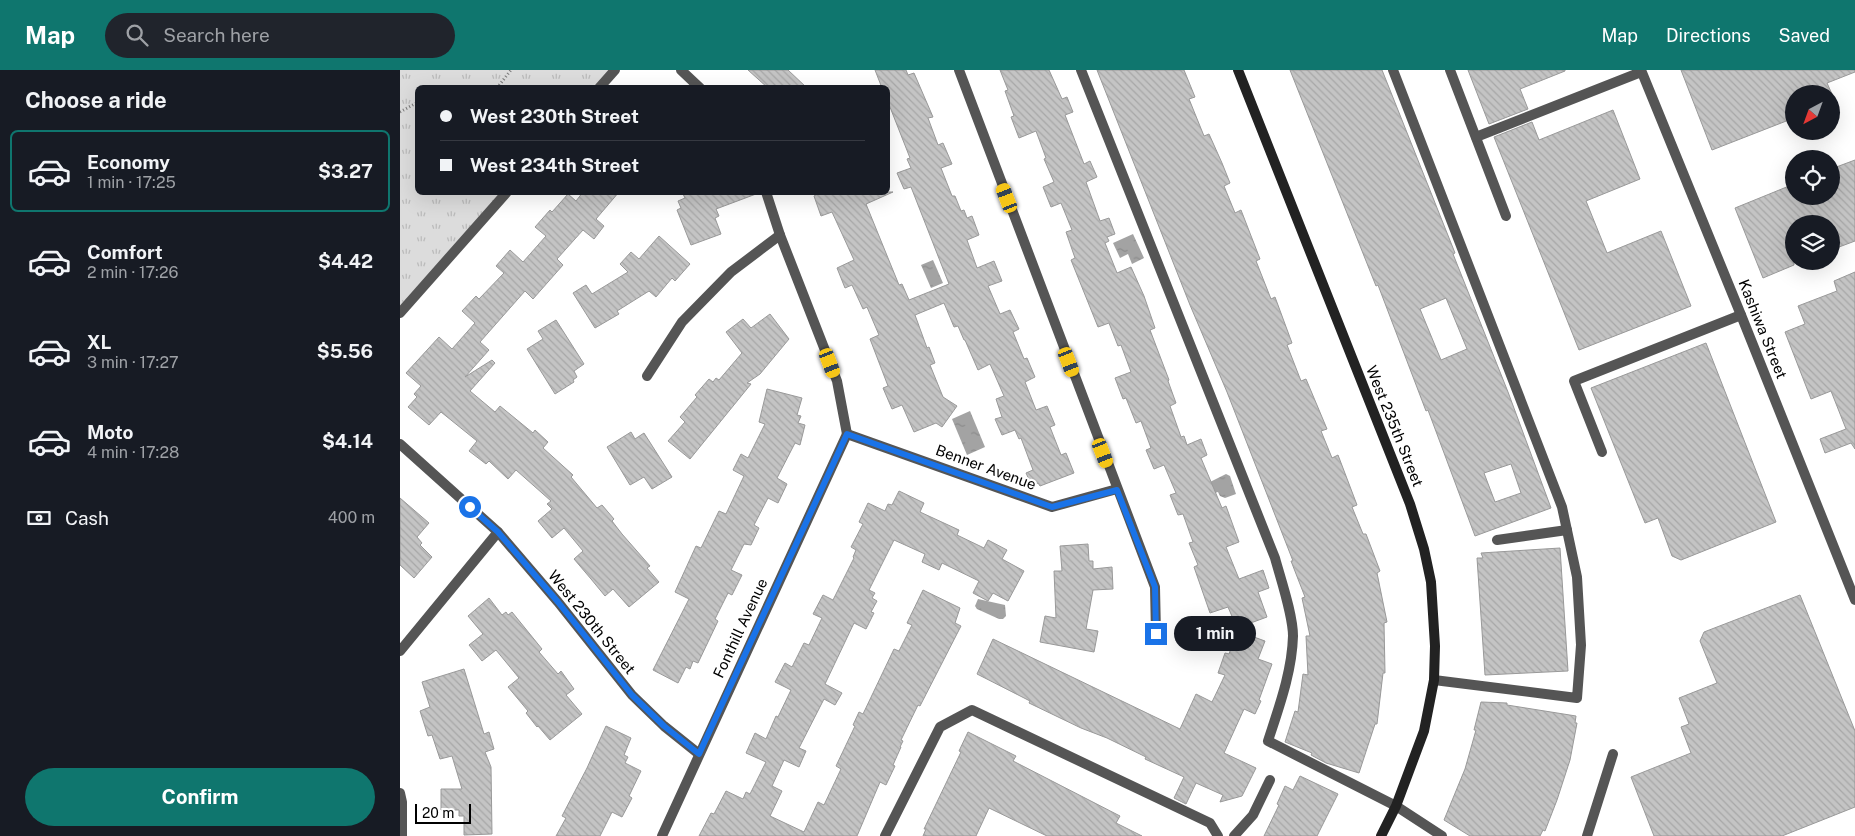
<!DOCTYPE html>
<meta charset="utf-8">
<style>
:root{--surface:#171b24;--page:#20242c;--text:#f1f3f6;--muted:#9ea1a6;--line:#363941;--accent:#0f766e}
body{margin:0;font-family:"Public Sans",sans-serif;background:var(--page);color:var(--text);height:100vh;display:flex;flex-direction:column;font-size:19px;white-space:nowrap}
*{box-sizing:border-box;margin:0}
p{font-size:16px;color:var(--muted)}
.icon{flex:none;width:28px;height:28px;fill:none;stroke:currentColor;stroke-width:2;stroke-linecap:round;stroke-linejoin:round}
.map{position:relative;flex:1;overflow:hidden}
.details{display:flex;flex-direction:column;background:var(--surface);width:400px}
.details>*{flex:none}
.banner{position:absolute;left:15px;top:15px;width:475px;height:110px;border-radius:8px;box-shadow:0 5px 20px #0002;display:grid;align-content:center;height:110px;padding:0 25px;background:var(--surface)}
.needle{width:32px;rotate:221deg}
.controls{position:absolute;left:1385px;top:15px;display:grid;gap:10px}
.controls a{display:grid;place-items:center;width:55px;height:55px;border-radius:50%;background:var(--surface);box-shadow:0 5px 20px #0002;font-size:25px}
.scale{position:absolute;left:15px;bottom:12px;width:56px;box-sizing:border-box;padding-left:5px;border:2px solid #000;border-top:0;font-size:14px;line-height:18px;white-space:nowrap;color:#000;-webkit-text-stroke:4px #fff;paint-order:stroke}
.end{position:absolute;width:22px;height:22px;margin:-11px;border:6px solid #1a73e8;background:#fff;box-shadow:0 0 0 2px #fff}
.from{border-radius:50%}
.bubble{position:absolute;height:35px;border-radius:18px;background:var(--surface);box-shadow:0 5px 20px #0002;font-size:16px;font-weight:700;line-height:35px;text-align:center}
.car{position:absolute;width:15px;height:30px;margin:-15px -8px;border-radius:6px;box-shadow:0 0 4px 1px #0007;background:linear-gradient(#f5c518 24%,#345 0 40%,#f5c518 0 76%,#345 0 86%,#f5c518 0)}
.banner b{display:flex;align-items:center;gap:18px;height:48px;font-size:19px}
.banner b+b{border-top:1px solid var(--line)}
.banner i{width:12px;height:12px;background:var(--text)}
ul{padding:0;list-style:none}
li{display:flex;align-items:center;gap:15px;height:82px;margin:0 10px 8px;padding:0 15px;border:2px solid transparent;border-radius:8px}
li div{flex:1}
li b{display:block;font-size:19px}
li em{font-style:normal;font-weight:700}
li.current{border-color:var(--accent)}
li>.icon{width:45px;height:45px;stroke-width:1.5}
h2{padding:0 25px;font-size:22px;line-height:60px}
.pay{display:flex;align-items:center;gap:12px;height:55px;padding:0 25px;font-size:19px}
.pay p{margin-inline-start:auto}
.action{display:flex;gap:10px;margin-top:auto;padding:10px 25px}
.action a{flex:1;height:58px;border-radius:30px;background:var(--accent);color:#fff;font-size:20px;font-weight:700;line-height:58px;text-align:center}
header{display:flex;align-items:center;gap:30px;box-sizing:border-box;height:70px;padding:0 25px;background:var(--accent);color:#fff}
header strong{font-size:24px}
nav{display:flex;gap:28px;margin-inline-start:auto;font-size:18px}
.search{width:350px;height:45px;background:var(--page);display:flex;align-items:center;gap:12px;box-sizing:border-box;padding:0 18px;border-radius:28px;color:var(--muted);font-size:19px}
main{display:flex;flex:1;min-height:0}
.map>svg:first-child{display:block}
.park{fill:url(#park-tufts)}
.water{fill:url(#water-ripples)}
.building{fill:url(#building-back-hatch);stroke:#999;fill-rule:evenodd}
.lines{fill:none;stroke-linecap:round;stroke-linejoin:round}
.path{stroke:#777;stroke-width:3;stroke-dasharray:1 2.5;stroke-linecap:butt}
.lane{stroke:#555;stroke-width:10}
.street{stroke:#555;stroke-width:10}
.secondary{stroke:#222;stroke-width:10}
.route{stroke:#1a73e8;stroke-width:6}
.labels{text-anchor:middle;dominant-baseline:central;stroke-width:4.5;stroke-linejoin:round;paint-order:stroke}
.street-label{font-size:15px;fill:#000;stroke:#fff}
</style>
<header>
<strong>Map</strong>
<div class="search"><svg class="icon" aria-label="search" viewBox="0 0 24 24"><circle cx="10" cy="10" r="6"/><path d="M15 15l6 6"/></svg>Search here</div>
<nav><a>Map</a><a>Directions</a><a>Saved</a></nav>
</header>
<main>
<section class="details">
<h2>Choose a ride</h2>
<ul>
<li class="current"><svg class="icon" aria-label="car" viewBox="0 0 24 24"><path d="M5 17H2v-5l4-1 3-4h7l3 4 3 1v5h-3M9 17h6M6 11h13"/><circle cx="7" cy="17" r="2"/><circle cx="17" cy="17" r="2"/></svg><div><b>Economy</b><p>1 min · 17:25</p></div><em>$3.27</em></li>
<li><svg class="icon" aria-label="car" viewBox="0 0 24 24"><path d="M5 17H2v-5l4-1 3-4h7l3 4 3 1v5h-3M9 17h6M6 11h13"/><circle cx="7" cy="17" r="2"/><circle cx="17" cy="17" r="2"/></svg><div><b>Comfort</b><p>2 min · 17:26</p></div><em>$4.42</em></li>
<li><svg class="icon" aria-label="car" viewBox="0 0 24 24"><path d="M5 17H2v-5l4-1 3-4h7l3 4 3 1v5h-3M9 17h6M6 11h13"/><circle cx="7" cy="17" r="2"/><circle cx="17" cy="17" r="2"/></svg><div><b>XL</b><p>3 min · 17:27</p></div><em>$5.56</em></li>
<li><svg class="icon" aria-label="car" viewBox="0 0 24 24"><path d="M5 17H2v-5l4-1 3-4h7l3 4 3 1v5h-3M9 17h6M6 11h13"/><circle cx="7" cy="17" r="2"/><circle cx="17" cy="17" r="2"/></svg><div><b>Moto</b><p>4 min · 17:28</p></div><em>$4.14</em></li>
</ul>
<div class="pay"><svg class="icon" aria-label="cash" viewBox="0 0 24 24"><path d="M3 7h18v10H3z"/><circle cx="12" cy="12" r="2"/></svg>Cash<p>400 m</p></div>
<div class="action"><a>Confirm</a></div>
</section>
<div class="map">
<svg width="1455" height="766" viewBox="0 0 1455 766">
<defs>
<pattern id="park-tufts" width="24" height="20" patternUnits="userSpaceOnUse" patternTransform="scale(1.25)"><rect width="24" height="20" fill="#dcdcdc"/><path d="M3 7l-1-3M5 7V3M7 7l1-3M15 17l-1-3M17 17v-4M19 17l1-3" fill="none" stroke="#bbb"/></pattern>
<pattern id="water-ripples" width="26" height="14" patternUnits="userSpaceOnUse" patternTransform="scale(1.25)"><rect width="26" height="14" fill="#a3a3a3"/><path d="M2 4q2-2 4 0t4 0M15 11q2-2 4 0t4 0" fill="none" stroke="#8b8b8b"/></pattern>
<pattern id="building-back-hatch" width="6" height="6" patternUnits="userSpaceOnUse" patternTransform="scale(1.25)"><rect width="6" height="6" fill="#c4c4c4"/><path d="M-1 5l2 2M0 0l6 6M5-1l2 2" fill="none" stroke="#a7a7a7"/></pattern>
</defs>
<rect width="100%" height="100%" fill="#fff"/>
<!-- park -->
<path class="park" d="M0,0H213L197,17L18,18V122L105,123L0,241Z"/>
<!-- water -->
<g class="water">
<path d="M733,164L744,188L732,194L728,184L720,188L713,173Z"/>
<path d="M533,190L543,213L531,218L521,195Z"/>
<path d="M570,341L585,377L567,385L552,349Z"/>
<path d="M826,404L830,406L836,424L825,428L820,426L818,422L815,423L810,412Z"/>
<path d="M578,529L605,535L606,546L603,549H599L577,539L575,536Z"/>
</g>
<!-- building -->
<g class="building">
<path d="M348,0H388L407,18H368Z"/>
<path d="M475,0H506L508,5L514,3L533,47L528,48L538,75L543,73L552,94L541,98L552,126H555L561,141L564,140L567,148L572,146L579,165L567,170L577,198L594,191L602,211L588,216L600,244L610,240L619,259L613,262L624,289L627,288L635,307L625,312L636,340L647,336L655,355L650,357L661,385L666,383L674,403L640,416L638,413L632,416L626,403L633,400L621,368L619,369L615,360L602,365L595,349L602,347L596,329L604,326L590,294L578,300L565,270H564L558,256L554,257L544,233L515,245L527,278L529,277L535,293L530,295L543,327L557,336L542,357L536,353L514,362L502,335L492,339L483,318L488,316L470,269L479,265L467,237L463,239L452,215L445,218L437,198L454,190L432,142L421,146L414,126L421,122H493L466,134L499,215L502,214L509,230L549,214L511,117L504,119L497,103L511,98L507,89L510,88L488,32V18H482Z"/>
<path d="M600,0H649L662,29L667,27L673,42L665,45L684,94L690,91L697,107L686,112L700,151L709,148L715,164L707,167L709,171L705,173L717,203L731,197L744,226L755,258L750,260L769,310L768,311L776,333L770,336L781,367L784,366L787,375L801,369L807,385L801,388L822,438L826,436L839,472L826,477L839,509L863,500L869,518L858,522L867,547L837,558L828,537L810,543L794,497L798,495L789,473L793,472L783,444L778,445L770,425L776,423L764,395L754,399L746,380L751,378L741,351L736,353L726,328L723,329L715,308L731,302L721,275L718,276L709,253L698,257L671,190L675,188L666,162L672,160L661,133L651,137L643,117L654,112L644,89L646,88L636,61L619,68L611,47L614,46L605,21L608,20Z"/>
<path d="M697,0H784L795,27L789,29L804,66L809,64L822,93L830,113L824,116L835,143L841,140L860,189L856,191L871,229L875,227L892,273L887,275L901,311L906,309L927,359L921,361L932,388L938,385L946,406L957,435L952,437L963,464H966L980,501L977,503L987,552L984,553L985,603H983L977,654H975L959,703L926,693L911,685L912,683L885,672L895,641L898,642L903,604L908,605L906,566H910L902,528L905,527L891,491H893L827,322L790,235Z"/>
<path d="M890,0H982L1055,183L1053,184L1108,322L1151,438L1075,466L1028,340L1026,341L978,215L976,216ZM1046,228L1067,279L1041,290L1020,239ZM1111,394L1121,423L1095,432L1084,403Z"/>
<path d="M1068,0H1165V1L1120,19L1128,39L1089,54Z"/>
<path d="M1281,0H1455V2L1427,13L1432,24H1394V48L1312,80Z"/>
<path d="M1213,40L1240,109L1186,131L1207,183L1261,161L1291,236L1179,280L1094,67L1132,52L1139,70Z"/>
<path d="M1455,90V171L1431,180V154H1394V195L1363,208L1335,138L1394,114V126H1431V99Z"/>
<path d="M183,122H219L196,149L204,156L194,169L183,160L157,189L163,195L133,229L125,221L80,272L89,280L65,307L92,290L95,293L70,321L95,342L100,336L133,363L135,360L148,372L143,378L173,405L171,407L197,438L202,435L214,449L212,451L222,464L250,496L247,498L259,512L229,537L213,519L205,526L191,509L174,489L183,481L164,458L152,468L138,451L152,439L147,434L151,431L116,400L108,409L89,391L86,394L69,381L77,371L41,342L29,355L8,337L17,327L14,324L21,316L6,303L39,267L52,279L75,253L62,241L76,226L79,229L104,203L96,196L110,180L123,192L146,166L135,157L150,140L152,142L168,124L176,131Z"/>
<path d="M282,122H356V124L316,139L319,146L315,148L321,164L291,175L277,140L281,138L278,131L285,128Z"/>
<path d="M259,166L290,194L275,211L272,208L256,227L249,221L217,241L219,244L195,258L173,223L186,215L192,224L228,202L220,194L231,182L239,189Z"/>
<path d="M1455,202V379L1451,373L1425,383L1420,369L1446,359L1431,321L1411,329L1385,262L1405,254L1398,236L1437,221L1434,211Z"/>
<path d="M370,244L389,269L360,304L347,313L351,314L290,389L268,371L285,352L280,347L297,327L295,325L309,309L313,312L316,308L319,310L342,283L326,262L343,249L351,258Z"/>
<path d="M156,250L184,294L174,301L177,307L173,310L174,312L155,324L127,279L143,269L138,261Z"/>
<path d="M1306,273L1376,452L1281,490L1272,486L1258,448L1245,453L1191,318Z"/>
<path d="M367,319L402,328L397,345L401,346L398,353L405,355L400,375L395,373L377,408L387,414L378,433L368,428L354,455L359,458L351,475L344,474L331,500L342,505L332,525L328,523L315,549L318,551L298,593L293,591L290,599L286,597L278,613L253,600L289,529L275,522L296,476L301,478L319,441L326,444L344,406L333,400L341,384L348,388L365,354L359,352Z"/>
<path d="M231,362L235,369L244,363L272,407L252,419L244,407L230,415L207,377Z"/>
<path d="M499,421L524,433L520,442L559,460L557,465L584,478L588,470L607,480L602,489L624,501L608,531L593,523L588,531L573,523L579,511L542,493L539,500L522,492L525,484L494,470L469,520L475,523L472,528L477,531L471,542L474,543L466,559L454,553L425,614L442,623L435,635L424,629L399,678L406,681L399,697L384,690L372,716L382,721L370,746L404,762L418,732L424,735L441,699L436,696L455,656L453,655L459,642L463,644L494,579L499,581L512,555L507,553L523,520L560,538L555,553L561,556L520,636L518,635L501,670L503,671L500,677H501L493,695L495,696L486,715L480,712L457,766H299L311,743L314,744L326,721L343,729L346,722L350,724L366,692L346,683L355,663L366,669L376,646L378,647L391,620L375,612L385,593L392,597L404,573L409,575L422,548L413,544L423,525L433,530L454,488L453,487L456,480L451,477L463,454L459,452L468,433L485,441L488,434L492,435Z"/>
<path d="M0,428L29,453L17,467L22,473L20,475L32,487L14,508L0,495Z"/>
<path d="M688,474L689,491H693V499L712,497L713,519L693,520L686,559L698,561L694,582L640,572L645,546L656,548L654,501H662L660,476Z"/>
<path d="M1160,478L1168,601L1085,605L1077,488H1083L1081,483Z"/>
<path d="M1400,525L1455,661V737L1382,766H1254L1231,707L1291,683L1281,657L1289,654L1279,628L1317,613L1300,571L1304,562Z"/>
<path d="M89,528L102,545L106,542L108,545L112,542L142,579L139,582L158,604L161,601L174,619L166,625L182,644L150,670L138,656L137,657L126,643L128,641L108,617L119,608L96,580L82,591L69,575L83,564L68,546Z"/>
<path d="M837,561L865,571L858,589L872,594L859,630L861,631L855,644L844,639L824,683L856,698L842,726L820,732L823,725L796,713L786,734L774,728L784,707L745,689L746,687L707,668L681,658L629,633L630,631L577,604L593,569L780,659L796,624L812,632L825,605L818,603L825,583L829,584Z"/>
<path d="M64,599L84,664L89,662L94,679L85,682L91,697L92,764L64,765V746H59V740H41V719H62L52,686L40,689L32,665L28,666L20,641L30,637L22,612Z"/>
<path d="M1081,632L1107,633V635L1176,646L1175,653H1177L1170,690L1157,730L1145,761L1143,760L1140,766H1070L1044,750L1065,699L1076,660H1074Z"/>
<path d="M206,656L231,668L224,685L228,687L225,693L241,701L229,726L232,728L222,747L212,742L200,766H156L166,748L162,746L187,698Z"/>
<path d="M568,662L616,686L613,691L720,746L716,753L742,766H647L589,738L576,766H523L526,759H524L561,682L559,681Z"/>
<path d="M900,706L938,724L917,766H864L879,735L877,734L885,716L893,720Z"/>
</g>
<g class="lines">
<!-- path -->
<g class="path">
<path d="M97,18L111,0"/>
<path d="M0,42L18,32"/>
</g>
<!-- lane -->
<g class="lane">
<path d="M681,0L875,488C881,510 893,545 893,566C892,602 879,637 868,671L996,736L1042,766"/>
<path d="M993,0L1162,437L1177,507L1181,575L1177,628L1034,610"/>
<path d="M1050,0L1106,146"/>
<path d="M1076,67L1241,2"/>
<path d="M1202,382L1174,311L1341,245"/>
<path d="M1097,470L1167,460"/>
<path d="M485,766L540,657L572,640L810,753L818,766"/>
<path d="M834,766L853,745L870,710"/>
<path d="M1187,766L1213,684"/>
</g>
<!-- street -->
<g class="street">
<path d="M281,0L300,18"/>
<path d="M559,0L755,517L756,564"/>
<path d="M1241,0L1341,245L1455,530"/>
<path d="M199,18L215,0"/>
<path d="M366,122L380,165L437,311L447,364"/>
<path d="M0,243L107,122"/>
<path d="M247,306L282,252L331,202L380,165"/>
<path d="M447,364L652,437L717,419"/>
<path d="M0,374L98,462L158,532L232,625L264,656L299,684"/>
<path d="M0,581L98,462"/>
<path d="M0,723L2,732V766"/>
<path d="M262,766L447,364"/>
</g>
<!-- secondary -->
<path class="secondary" d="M838,0L1010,434L1024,479L1031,512L1035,576L1034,610L1024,661L996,736L981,766"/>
</g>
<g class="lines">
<!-- route -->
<path class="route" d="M70,437L98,462L158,532L232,625L264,656L299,684L447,364L652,437L717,420L755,517L756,564"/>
</g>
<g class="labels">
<!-- street labels -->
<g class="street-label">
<text transform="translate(1363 259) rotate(68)">Kashiwa Street</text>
<text transform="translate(995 356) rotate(68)">West 235th Street</text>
<text transform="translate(586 397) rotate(20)">Benner Avenue</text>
<text transform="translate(192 552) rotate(51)">West 230th Street</text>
<text transform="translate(340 558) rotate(-65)">Fonthill Avenue</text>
</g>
</g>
</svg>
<div class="controls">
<a><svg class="needle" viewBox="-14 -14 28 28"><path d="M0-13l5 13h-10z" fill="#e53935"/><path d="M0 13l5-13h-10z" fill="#9ea1a6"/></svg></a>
<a><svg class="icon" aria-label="locate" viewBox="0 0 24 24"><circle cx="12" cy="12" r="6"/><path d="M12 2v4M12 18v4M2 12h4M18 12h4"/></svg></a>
<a><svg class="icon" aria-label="layers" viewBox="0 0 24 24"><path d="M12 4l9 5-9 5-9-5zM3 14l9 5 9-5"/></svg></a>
</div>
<div class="scale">20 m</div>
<i class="end from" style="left:70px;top:437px"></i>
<i class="end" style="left:756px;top:564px"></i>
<div class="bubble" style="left:774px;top:546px;width:82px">1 min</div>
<i class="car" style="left:607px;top:128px;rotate:339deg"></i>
<i class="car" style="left:669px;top:292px;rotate:159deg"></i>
<i class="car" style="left:430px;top:293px;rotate:159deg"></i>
<i class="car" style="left:703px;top:383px;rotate:159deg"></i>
<div class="banner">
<b><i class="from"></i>West 230th Street</b>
<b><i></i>West 234th Street</b>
</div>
</div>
</main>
